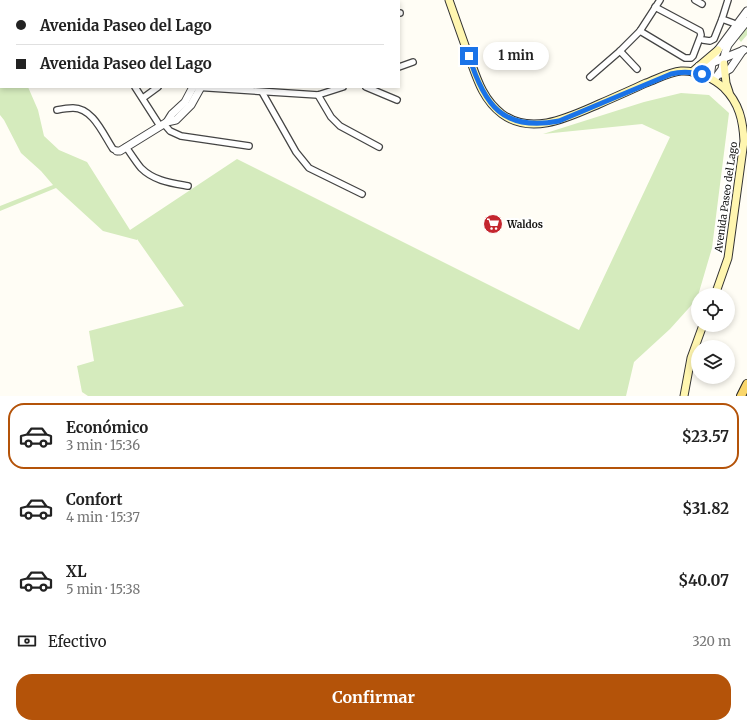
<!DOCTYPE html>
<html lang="es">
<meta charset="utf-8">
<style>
:root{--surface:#fff;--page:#f6f6f6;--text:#222;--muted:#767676;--line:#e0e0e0;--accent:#b45309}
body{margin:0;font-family:Merriweather,serif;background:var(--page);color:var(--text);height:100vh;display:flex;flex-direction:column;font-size:15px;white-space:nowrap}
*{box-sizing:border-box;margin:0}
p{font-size:13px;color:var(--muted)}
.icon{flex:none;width:22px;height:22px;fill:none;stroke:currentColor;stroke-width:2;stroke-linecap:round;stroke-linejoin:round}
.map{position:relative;height:396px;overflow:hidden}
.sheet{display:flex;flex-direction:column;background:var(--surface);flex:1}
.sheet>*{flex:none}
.top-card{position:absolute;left:0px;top:0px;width:400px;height:88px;box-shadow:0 2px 6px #0003;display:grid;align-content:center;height:88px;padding:0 16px;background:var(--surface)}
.fabs{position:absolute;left:691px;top:288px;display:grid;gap:8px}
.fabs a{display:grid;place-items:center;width:44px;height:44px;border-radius:50%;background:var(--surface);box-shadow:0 2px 6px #0003;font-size:20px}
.end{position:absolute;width:18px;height:18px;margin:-9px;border:5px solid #1a73e8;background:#fff;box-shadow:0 0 0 2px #fff}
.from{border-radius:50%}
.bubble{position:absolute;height:28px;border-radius:14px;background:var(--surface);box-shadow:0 2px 6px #0003;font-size:13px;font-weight:700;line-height:28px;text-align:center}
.top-card b{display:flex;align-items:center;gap:14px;height:38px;font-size:15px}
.top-card b+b{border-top:1px solid var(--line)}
.top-card i{width:10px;height:10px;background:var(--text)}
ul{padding:7px 0 0;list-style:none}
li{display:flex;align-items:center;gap:12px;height:66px;margin:0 8px 6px;padding:0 8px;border:2px solid transparent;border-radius:16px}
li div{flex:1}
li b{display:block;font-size:15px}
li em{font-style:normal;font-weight:700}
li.current{border-color:var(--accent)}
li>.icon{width:36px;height:36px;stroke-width:1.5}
.pay{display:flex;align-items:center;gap:10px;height:44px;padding:0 16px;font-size:15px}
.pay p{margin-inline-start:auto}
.primary-button{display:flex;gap:8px;margin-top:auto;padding:8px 16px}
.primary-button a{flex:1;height:46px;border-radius:16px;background:var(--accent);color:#fff;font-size:16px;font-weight:700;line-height:46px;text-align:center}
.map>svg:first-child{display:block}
.green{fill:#d5ebbd}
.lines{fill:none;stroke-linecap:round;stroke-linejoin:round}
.minor-casing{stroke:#444;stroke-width:8}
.tertiary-casing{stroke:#444;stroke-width:9}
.secondary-casing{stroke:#333;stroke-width:9}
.primary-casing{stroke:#222;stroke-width:10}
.minor{stroke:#fff;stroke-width:5.5}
.tertiary{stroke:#fff;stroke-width:7}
.secondary{stroke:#fff6b0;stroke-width:7}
.primary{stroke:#f9d66b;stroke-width:8}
.route{stroke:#1a73e8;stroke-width:5}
.labels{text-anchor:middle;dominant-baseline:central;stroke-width:4;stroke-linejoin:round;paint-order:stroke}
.street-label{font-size:10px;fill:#111;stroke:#fff}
.poi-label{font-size:10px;font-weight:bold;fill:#111;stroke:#fff;text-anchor:start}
</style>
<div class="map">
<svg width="747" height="396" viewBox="0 0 747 396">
<rect width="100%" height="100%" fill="#fffdf5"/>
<!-- green -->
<g class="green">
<path d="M747,24V35L741,42L737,37Z"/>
<path d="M0,48L1,87H28L38,110L44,136L59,150L87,162L130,230L237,159L579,330L670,137L642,124L543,134L644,102L681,93L709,95L729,113L712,248L697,299L670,329L634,362L626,396H88L82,392L77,366L94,361L89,331L184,306L137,239V240L103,231L56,188L0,211V206L53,185L41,171L21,153L4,120L0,115Z"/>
</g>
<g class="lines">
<defs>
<g id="minor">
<path d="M695,0L702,4"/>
<path d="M53,1L54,0"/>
<path d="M399,13H400"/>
<path d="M722,19L733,23L739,28"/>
<path d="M640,31L685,58H691L693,56L701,35L700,31L655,7"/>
<path d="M703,40L710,41L714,39L722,19L728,0"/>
<path d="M620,51L637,69"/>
<path d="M399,67L413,62"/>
<path d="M590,77L620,51L640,31L660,0"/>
<path d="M135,87L160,126"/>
<path d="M194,87L318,95L343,87"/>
<path d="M366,87L397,100"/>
<path d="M262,92L296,152L309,168L362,194"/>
<path d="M318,95L331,117L340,126L379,147"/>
<path d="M143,98L158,87"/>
<path d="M57,110C62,109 68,108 73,108C93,108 103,134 113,149L117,151"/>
<path d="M164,124L170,131L181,136L249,146"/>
<path d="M126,147C131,154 136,162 141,168C154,181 171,183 188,186"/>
</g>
<g id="tertiary">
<path d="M218,1V0"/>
<path d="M225,1V0"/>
<path d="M699,66L712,63L744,50"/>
<path d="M721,74L730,69L743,50"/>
<path d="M710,78L712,63L718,50L747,11"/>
<path d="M714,80L722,69L725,53L728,45L747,21"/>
<path d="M167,122L172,114L185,102L193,87"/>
<path d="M117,151H120L167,122L176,120L191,105L201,87"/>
</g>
<g id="secondary">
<path d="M449,0C455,17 461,34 467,51C476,75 481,98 502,114C532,136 569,117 599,104C615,97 631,90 646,83C657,79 669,72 681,71C696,70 713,78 724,88C739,103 743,120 744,141L728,258L715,295"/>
<path d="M724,64L726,83L729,92"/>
<path d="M692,72L718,50"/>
<path d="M684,396L691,358L703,325"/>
</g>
<path id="primary" d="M741,396L747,384"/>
</defs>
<!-- minor casing -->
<use href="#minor" class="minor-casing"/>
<!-- tertiary casing -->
<use href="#tertiary" class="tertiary-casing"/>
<!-- secondary casing -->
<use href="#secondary" class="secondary-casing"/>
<!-- primary casing -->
<use href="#primary" class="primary-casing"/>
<!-- minor -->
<use href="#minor" class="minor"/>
<!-- tertiary -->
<use href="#tertiary" class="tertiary"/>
<!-- secondary -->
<use href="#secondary" class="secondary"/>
<!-- primary -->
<use href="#primary" class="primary"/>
</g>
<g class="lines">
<!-- route -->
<path class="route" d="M469,56C484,105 503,132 559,121L671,74C682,71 691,72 702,74"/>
</g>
<!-- icons -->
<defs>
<symbol id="supermarket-disc" viewBox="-11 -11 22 22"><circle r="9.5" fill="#c4262e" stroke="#fff"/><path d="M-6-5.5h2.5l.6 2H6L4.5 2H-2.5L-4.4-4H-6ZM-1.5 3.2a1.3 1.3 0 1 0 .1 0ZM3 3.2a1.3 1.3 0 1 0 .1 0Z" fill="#fff"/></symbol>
</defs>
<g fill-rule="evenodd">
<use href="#supermarket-disc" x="482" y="213" width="22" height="22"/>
</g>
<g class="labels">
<!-- street labels -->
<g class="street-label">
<text transform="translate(726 197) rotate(-82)">Avenida Paseo del Lago</text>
</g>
<!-- poi labels -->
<g class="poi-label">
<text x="507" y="224">Waldos</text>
</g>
</g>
</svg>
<div class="fabs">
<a><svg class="icon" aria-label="locate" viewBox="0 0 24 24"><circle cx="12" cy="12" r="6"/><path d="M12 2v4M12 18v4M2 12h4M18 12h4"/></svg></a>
<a><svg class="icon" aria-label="layers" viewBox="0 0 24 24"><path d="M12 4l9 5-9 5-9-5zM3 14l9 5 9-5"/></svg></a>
</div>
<i class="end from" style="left:702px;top:74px"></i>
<i class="end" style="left:469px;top:56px"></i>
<div class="bubble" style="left:483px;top:42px;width:66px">1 min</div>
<div class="top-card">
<b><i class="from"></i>Avenida Paseo del Lago</b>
<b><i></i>Avenida Paseo del Lago</b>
</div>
</div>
<section class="sheet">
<ul>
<li class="current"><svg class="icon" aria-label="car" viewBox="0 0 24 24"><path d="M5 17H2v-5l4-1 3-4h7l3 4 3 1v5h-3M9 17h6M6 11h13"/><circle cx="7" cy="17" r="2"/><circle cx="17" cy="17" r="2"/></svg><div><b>Económico</b><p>3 min · 15:36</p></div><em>$23.57</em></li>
<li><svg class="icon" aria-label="car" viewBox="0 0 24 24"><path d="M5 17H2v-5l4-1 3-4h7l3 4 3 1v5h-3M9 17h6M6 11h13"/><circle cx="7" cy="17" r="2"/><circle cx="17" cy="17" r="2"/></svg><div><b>Confort</b><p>4 min · 15:37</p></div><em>$31.82</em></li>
<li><svg class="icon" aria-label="car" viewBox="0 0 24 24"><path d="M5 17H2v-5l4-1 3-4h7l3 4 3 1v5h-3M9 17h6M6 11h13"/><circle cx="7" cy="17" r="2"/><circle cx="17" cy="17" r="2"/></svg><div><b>XL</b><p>5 min · 15:38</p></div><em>$40.07</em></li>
</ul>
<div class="pay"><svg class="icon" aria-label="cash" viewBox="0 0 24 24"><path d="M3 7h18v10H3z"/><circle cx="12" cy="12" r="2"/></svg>Efectivo<p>320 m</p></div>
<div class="primary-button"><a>Confirmar</a></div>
</section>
